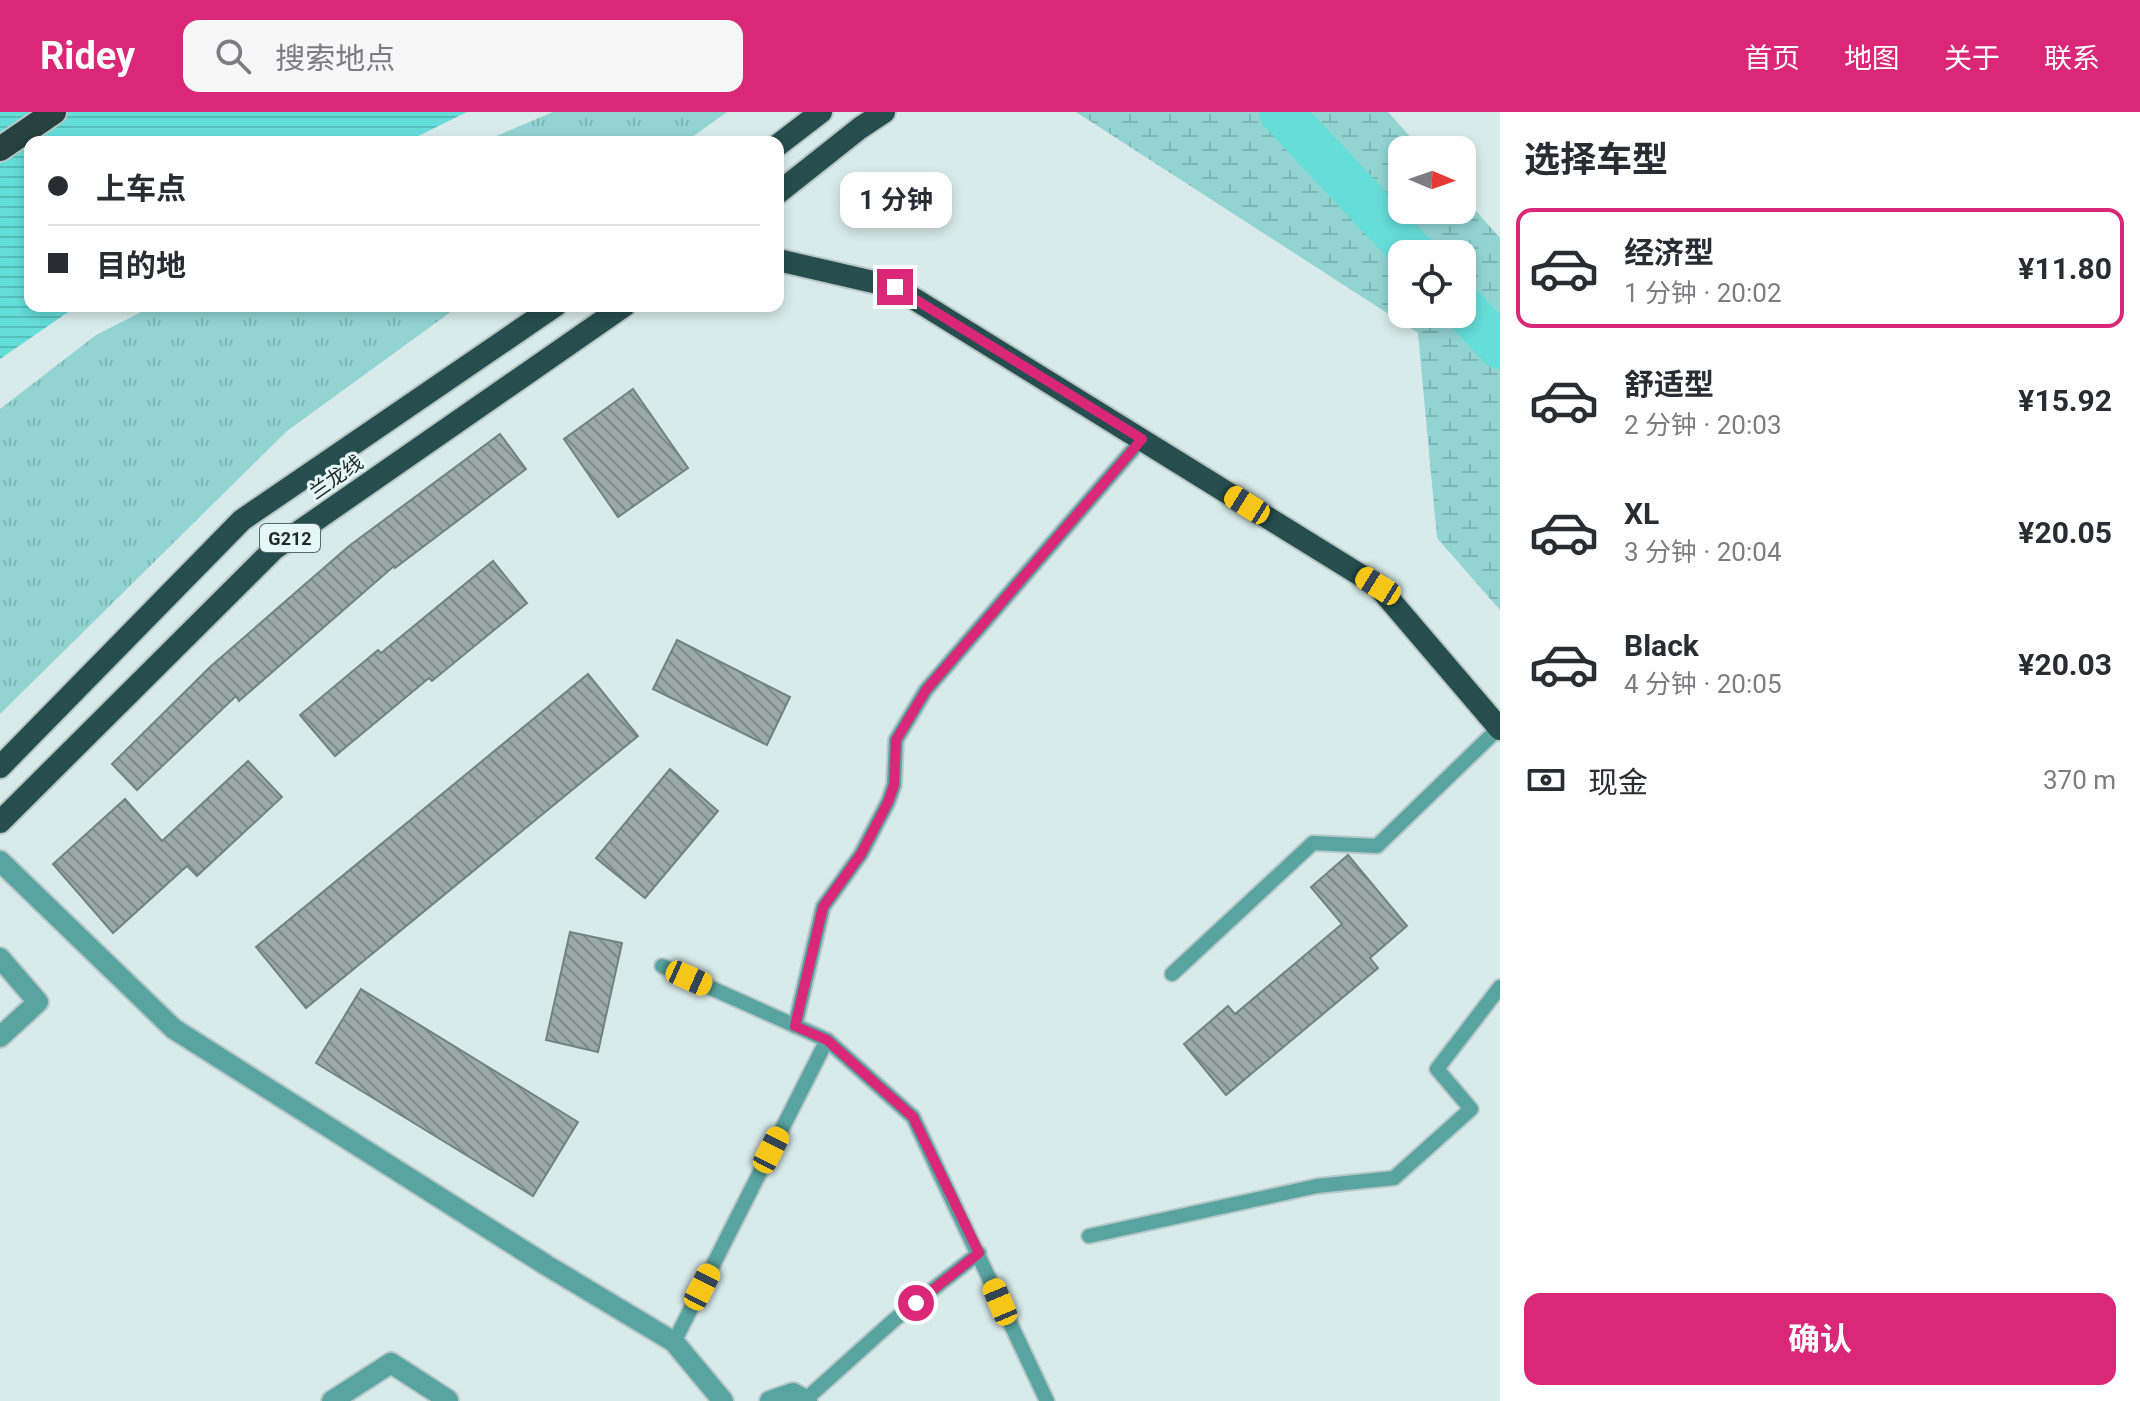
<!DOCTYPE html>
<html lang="zh">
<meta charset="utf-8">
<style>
:root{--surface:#fff;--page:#f7f7f7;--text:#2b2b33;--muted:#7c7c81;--line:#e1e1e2;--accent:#db2777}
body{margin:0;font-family:Roboto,"Noto Sans SC",sans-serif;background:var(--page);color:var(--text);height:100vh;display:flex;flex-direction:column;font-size:30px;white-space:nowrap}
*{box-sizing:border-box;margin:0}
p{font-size:26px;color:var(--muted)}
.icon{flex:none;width:44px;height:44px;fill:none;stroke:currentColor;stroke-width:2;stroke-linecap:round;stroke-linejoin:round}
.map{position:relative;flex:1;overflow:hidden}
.panel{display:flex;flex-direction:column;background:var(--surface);width:640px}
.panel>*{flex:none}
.banner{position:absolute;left:24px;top:24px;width:760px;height:176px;border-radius:16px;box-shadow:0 4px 12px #0003;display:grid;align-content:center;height:176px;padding:0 24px;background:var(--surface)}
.needle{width:52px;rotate:92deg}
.tools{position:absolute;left:1388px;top:24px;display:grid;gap:16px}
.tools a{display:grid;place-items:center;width:88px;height:88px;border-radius:16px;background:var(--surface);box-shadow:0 4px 12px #0003;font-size:40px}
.end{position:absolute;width:36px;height:36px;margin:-18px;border:10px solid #db2777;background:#fff;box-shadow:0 0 0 4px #fff}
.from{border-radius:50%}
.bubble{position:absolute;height:56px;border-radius:16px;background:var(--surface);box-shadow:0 4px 12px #0003;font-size:26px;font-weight:700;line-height:56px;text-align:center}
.car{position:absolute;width:24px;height:48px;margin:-24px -12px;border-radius:10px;box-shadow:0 0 6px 2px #0007;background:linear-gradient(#f5c518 24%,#345 0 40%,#f5c518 0 76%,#345 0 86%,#f5c518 0)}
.banner b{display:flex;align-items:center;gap:28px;height:76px;font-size:30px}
.banner b+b{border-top:2px solid var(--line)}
.banner i{width:20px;height:20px;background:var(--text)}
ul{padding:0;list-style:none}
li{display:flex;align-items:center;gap:24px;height:120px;margin:0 16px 12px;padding:0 8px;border:4px solid transparent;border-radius:16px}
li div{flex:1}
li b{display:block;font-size:30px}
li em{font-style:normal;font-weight:700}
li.selected{border-color:var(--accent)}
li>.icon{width:72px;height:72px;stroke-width:1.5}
h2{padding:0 24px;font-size:36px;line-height:96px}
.pay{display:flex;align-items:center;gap:20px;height:88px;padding:0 24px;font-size:30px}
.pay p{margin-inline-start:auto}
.cta{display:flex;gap:16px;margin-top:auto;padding:16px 24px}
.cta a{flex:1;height:92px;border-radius:16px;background:var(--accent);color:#fff;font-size:32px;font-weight:700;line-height:92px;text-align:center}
header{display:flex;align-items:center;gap:48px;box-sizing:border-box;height:112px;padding:0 40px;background:var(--accent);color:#fff}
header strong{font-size:38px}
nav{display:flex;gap:44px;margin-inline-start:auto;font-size:28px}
.search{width:560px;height:72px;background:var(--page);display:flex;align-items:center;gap:20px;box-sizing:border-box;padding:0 28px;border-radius:16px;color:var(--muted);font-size:30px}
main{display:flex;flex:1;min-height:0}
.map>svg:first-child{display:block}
.grass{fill:url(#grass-tufts)}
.wetland{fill:url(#wetland-marsh);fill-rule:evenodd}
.water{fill:url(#water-rules)}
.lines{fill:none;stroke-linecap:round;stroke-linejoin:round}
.river{stroke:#65ddd9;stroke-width:44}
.building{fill:url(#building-back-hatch);stroke:#718281;stroke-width:2}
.service-casing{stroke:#b7c8c7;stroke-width:18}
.minor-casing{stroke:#b7c8c7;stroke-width:24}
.trunk-casing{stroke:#b7c8c7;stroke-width:26}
.motorway-casing{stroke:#b7c8c7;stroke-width:28}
.service{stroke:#58a4a1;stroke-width:14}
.minor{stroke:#58a4a1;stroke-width:20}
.trunk{stroke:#264e4e;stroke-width:22}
.motorway{stroke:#264140;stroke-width:24}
.route{stroke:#db2777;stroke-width:10}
.labels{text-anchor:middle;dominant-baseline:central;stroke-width:6;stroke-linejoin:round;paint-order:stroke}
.shield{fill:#e5f8f7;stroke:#5c6767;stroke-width:2}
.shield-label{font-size:18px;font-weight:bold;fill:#222929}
.street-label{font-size:20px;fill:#222929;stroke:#e5f8f7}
</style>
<header>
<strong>Ridey</strong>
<div class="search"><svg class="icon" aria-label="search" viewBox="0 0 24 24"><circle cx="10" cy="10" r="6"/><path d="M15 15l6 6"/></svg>搜索地点</div>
<nav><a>首页</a><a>地图</a><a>关于</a><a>联系</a></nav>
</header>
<main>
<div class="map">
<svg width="1500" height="1289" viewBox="0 0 1500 1289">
<defs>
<pattern id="grass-tufts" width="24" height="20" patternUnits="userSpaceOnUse" patternTransform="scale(2)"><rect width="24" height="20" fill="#92d4d1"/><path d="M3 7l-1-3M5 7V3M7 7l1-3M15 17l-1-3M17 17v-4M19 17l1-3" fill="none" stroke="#7eb6b3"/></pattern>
<pattern id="wetland-marsh" width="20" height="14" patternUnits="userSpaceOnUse" patternTransform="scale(2)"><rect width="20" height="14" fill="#92d4d1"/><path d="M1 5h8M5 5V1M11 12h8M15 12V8" fill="none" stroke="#7eb6b3"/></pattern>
<pattern id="water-rules" width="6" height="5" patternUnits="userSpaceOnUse" patternTransform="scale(2)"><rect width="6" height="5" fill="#65ddd9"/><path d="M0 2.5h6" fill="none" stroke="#57beba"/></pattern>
<pattern id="building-back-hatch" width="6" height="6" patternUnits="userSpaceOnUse" patternTransform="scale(2)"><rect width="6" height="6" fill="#99aaa9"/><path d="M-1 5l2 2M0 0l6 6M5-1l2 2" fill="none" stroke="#7c8a8a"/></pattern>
</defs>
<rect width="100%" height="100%" fill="#d8ebea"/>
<!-- grass -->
<g class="grass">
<path d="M553,0H727L685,30H482Z"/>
<path d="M153,194H459L287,319L0,602V297L96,223Z"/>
</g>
<!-- wetland -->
<path class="wetland" d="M1076,0H1388L1422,38H1402V98H1462V83L1500,126V498L1437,426L1418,221ZM1402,142H1462V202H1402Z"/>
<!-- water -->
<path class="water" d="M0,0H467L406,30H30V194H77L0,247Z"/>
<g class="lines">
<!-- river -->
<g class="river">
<path d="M1281,0L1414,142"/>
<path d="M1462,194L1500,235"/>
</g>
</g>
<!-- building -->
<g class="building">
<path d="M633,277L688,356L618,405L564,327Z"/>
<path d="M500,322L526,357L395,456L394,454L239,589L236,584L137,678L112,652L210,555L349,434Z"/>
<path d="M493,449L527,491L432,569L429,566L335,644L300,603L378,538L381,541Z"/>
<path d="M677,528L790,585L767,633L653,577Z"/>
<path d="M588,562L638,624L306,896L256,835Z"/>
<path d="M248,649L282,685L197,764L187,754L113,821L53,752L125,687L162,729Z"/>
<path d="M670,657L718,699L645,786L596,746Z"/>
<path d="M1348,743L1407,814L1370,846L1378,856L1226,983L1184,932L1228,894L1235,902L1342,812L1311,775Z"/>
<path d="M570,820L622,831L598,940L546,928Z"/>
<path d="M361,877L578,1010L533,1084L316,951Z"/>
</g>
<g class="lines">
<defs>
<g id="service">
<path d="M662,854L827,928L674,1230"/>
<path d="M1172,862L1313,731L1377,734L1499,616"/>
<path d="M795,914L823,795L861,742L888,690L894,673L896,628L926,578L1142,327"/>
<path d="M827,928L913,1005L1047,1289"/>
<path d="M1089,1124L1317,1074L1394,1066L1471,997L1437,957L1500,875"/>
<path d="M805,1288L894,1208L979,1141"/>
</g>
<g id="minor">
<path d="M0,749L174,917L546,1153L674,1230L723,1289"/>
<path d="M0,846L38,890L0,925"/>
<path d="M332,1289L391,1251L448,1288"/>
<path d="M770,1289L793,1281L807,1289"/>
</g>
<g id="trunk">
<path d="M778,33L821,0"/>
<path d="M778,81L860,16L884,0"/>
<path d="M778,148L895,175L1378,474L1500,617"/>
<path d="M0,655L242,408L555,194"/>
<path d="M0,710L274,437L624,194"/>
</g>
<path id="motorway" d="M0,37L54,0"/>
</defs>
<!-- service casing -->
<use href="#service" class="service-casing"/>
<!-- minor casing -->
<use href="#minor" class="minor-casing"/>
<!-- trunk casing -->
<use href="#trunk" class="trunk-casing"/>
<!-- motorway casing -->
<use href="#motorway" class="motorway-casing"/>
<!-- service -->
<use href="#service" class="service"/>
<!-- minor -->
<use href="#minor" class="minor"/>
<!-- trunk -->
<use href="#trunk" class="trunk"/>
<!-- motorway -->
<use href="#motorway" class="motorway"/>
</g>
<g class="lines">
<!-- route -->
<path class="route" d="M895,175L1142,327L926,578L896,628L894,673L888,690L861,742L823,795L795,914L827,928L913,1005L979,1141L916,1191"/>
</g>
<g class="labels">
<!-- shield labels -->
<rect class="shield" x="260" y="412" width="60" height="28" rx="6"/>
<g class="shield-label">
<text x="290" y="426">G212</text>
</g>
<!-- street labels -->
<g class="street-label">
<text transform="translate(336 365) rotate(-35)">兰龙线</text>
</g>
</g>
</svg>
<div class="tools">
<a><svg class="needle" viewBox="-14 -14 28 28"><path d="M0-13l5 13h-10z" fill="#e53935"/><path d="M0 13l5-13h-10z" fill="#7c7c81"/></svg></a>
<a><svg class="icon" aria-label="locate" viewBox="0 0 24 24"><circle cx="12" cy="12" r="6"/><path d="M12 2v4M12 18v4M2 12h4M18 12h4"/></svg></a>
</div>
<i class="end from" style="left:916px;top:1191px"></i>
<i class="end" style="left:895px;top:175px"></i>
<div class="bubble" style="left:840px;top:60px;width:112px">1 分钟</div>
<i class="car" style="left:1247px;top:393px;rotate:302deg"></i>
<i class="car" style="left:1378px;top:474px;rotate:302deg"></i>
<i class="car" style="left:689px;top:866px;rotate:114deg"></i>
<i class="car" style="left:771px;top:1038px;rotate:27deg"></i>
<i class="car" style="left:702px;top:1175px;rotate:27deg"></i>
<i class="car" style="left:1000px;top:1190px;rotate:337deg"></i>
<div class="banner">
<b><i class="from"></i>上车点</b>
<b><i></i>目的地</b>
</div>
</div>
<section class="panel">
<h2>选择车型</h2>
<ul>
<li class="selected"><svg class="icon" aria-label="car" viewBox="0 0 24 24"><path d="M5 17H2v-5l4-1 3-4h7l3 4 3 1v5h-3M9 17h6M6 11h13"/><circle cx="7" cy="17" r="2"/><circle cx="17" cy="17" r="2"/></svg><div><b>经济型</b><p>1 分钟 · 20:02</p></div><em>¥11.80</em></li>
<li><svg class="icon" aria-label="car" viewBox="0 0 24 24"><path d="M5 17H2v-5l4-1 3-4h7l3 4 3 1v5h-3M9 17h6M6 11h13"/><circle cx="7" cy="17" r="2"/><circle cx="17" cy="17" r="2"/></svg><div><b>舒适型</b><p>2 分钟 · 20:03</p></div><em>¥15.92</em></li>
<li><svg class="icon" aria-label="car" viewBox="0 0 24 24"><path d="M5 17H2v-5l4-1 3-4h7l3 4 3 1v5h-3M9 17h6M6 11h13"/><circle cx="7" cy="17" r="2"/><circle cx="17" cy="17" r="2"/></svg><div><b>XL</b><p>3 分钟 · 20:04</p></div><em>¥20.05</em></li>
<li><svg class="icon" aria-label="car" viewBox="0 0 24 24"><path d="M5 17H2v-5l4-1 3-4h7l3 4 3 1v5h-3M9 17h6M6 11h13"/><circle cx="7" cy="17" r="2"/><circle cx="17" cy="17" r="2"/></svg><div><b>Black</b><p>4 分钟 · 20:05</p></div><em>¥20.03</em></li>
</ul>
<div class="pay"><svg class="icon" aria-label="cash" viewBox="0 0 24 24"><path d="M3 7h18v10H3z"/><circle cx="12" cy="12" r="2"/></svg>现金<p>370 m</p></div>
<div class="cta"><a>确认</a></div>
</section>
</main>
